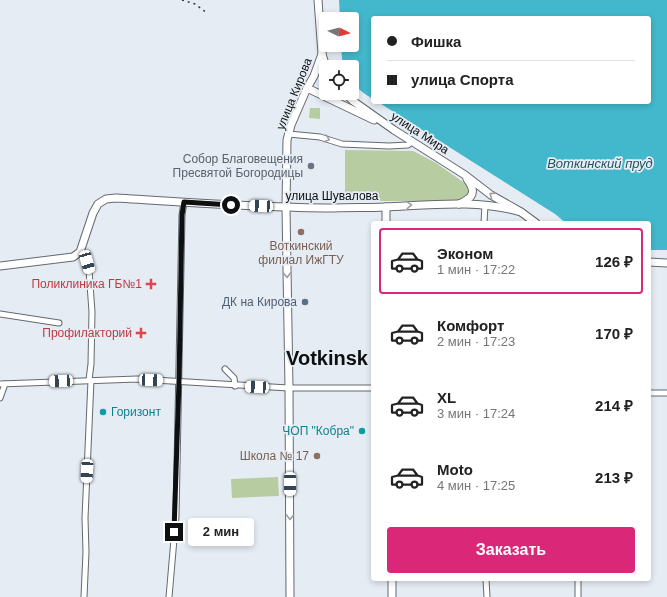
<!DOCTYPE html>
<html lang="ru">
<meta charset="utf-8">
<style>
:root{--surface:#fff;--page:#f2f2f2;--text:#222;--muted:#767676;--line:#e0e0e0;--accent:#db2777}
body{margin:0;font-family:Helvetica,sans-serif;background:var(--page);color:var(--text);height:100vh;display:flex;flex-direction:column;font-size:15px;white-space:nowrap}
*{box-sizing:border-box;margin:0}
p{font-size:13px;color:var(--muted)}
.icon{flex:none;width:22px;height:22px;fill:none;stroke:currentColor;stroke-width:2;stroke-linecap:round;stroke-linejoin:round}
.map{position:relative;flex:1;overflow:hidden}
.details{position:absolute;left:371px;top:221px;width:280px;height:360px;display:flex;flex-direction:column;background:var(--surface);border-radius:4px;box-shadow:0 2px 6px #0003}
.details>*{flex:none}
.banner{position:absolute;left:371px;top:16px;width:280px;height:88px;border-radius:4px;box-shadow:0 2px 6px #0003;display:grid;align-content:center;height:88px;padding:0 16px;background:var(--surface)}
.needle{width:26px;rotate:96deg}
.controls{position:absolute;left:319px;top:12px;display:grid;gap:8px}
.controls a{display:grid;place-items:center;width:40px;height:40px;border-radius:4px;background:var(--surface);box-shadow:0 2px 6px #0003;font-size:20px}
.end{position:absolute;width:18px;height:18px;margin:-9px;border:5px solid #0d0f11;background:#fff;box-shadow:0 0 0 2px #fff}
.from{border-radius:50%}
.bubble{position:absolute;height:28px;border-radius:4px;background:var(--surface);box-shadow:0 2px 6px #0003;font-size:13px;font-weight:700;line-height:28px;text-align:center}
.car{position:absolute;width:12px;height:24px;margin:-12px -6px;border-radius:5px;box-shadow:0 0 3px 1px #0007;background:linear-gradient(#fff 24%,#345 0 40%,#fff 0 76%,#345 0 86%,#fff 0)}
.banner b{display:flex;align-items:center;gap:14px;height:38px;font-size:15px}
.banner b+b{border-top:1px solid var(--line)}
.banner i{width:10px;height:10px;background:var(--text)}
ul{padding:7px 0 0;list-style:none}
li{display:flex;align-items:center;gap:12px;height:66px;margin:0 8px 6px;padding:0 8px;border:2px solid transparent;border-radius:4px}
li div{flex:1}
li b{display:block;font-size:15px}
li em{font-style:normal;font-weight:700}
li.on{border-color:var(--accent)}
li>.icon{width:36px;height:36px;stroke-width:1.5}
.button{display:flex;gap:8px;margin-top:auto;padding:8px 16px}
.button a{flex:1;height:46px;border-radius:4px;background:var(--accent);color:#fff;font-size:16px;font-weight:700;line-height:46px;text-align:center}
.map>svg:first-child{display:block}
.green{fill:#b7cda1}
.water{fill:#43b8cc}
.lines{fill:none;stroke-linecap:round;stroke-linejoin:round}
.street-casing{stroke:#646970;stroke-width:7}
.secondary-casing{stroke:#646970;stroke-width:9}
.street{stroke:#fff;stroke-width:5}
.secondary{stroke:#fff;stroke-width:7}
.rail{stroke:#323537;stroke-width:1.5;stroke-dasharray:2 4;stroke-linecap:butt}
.oneway{stroke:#9e9fa0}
.route{stroke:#0d0f11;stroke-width:5}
.worship-dot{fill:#6b7280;stroke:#e5ecf3;stroke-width:1.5}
.education-dot{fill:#8d6e63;stroke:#e5ecf3;stroke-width:1.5}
.health-dot{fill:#e0444e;stroke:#e5ecf3;stroke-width:1.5}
.service-dot{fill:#5c6f8a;stroke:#e5ecf3;stroke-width:1.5}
.culture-dot{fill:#0f9aa8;stroke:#e5ecf3;stroke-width:1.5}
.labels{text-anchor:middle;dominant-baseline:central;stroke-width:3.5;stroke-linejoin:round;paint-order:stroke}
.street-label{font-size:12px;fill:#0d0f11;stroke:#e5ecf3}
.worship-label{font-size:12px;fill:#5b616d;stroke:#e5ecf3;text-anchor:end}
.education-label{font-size:12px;fill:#785e54;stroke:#e5ecf3}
.health-label{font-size:12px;fill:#be3a42;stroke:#e5ecf3;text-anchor:end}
.service-label{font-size:12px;fill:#4e5e75;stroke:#e5ecf3;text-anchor:end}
.culture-label{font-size:12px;fill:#0d838f;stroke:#e5ecf3;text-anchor:start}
.water-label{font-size:13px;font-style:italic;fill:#24555e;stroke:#e5ecf3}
.town-label{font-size:20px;font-weight:bold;fill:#0d0f11;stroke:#e5ecf3}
</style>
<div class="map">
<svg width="667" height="597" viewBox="0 0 667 597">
<rect width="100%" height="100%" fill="#e5ecf3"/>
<!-- green -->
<g class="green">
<path d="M310,108H320V119L309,118Z"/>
<path d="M345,150L413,151L436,163L466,184L470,195L461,201H345Z"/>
<path d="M278,477L279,496L232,498L231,479Z"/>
</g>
<!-- water -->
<path class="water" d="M339,0H667V250H649V223H566L555,214L378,102H649V18H373V99C358,90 352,85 352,67H345L342,59L341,45H352V19H340Z"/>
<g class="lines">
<defs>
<g id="street">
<path d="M289,134L320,137L342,144L389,146L408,145L412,141"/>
<path d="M484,223L485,205"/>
<path d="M80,252L87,262L89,270L92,312L91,364L89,380"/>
<path d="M0,314L59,323"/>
<path d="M225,369L234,378L235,386"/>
<path d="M0,384L137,379L289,388H373"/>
<path d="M649,393H667"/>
<path d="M0,398L5,384"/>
<path d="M486,579L487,597"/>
<path d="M84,597L86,552L85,518L91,380"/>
<path d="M169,597L176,516L182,215L184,202"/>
<path d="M578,597V579"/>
</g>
<g id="secondary">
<path d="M318,0L322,54L326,67"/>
<path d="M307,88L374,120"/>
<path d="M345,93L353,101L394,130L465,175L491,195L521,212L536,223"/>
<path d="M459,204C473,198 477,192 467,179"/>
<path d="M386,207V223"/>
<path d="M649,262L667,263"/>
<path d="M0,266L73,257L80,252L93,213L98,204L106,199L116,198C188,202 261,208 334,208C351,207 368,208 385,207C430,205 477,199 521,212"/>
<path d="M392,579V597"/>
<path d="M290,597L289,388L286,208L287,140L291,125L307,88L314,76L322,54"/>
</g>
</defs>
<!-- street casing -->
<use href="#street" class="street-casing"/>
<!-- secondary casing -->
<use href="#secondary" class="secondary-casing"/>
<!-- street -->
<use href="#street" class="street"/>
<!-- secondary -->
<use href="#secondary" class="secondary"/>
<!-- rail -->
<path class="rail" d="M182,0L195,4L207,13"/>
</g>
<!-- one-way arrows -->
<defs><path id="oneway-chevron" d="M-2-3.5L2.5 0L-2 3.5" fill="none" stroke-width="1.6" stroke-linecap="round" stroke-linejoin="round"/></defs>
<g class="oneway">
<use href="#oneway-chevron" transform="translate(327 139) rotate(19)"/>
<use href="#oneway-chevron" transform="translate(492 195) rotate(-147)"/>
<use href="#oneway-chevron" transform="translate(409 205) rotate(-4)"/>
<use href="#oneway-chevron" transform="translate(287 275) rotate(89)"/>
<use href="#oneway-chevron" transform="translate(290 517) rotate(90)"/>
</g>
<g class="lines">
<!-- route -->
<path class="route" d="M174,532L179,381L182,215L184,202L231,205"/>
</g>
<!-- markers -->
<circle class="worship-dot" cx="311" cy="166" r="4"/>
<g class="education-dot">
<circle cx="301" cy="232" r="4"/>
<circle cx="317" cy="456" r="4"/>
</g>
<g class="health-dot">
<path d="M149 278h4v4h4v4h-4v4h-4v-4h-4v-4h4z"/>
<path d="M139 327h4v4h4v4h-4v4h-4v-4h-4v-4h4z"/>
</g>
<circle class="service-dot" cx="305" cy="302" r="4"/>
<g class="culture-dot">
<circle cx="103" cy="412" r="4"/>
<circle cx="362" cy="431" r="4"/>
</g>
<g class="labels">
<!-- street labels -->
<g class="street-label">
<text transform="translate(294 94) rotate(-68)">улица Кирова</text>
<text transform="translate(420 133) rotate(33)">улица Мира</text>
<text x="332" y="196">улица Шувалова</text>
</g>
<!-- worship labels -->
<g class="worship-label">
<text x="303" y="159">Собор Благовещения<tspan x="303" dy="14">Пресвятой Богородицы</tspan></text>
</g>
<!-- education labels -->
<g class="education-label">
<text x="301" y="246">Воткинский<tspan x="301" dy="14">филиал ИжГТУ</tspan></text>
<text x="309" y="456" text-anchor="end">Школа № 17</text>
</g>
<!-- health labels -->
<g class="health-label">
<text x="142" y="284">Поликлиника ГБ№1</text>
<text x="132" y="333">Профилакторий</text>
</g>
<!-- service labels -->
<g class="service-label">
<text x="297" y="302">ДК на Кирова</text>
</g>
<!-- culture labels -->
<g class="culture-label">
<text x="111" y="412">Горизонт</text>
<text x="354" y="431" text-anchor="end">ЧОП "Кобра"</text>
</g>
<!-- water labels -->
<g class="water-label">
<text x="600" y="163">Воткинский пруд</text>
</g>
<!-- town labels -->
<g class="town-label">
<text x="327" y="358">Votkinsk</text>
</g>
</g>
</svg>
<div class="controls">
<a><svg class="needle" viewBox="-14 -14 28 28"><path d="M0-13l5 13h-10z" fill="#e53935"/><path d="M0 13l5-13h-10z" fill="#767676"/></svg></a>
<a><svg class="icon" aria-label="locate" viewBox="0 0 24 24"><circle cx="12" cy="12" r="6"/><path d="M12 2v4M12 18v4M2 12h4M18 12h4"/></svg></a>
</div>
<i class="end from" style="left:231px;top:205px"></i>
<i class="end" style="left:174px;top:532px"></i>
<div class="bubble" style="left:188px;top:518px;width:66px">2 мин</div>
<i class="car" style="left:261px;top:206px;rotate:273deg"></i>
<i class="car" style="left:87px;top:262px;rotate:164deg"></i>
<i class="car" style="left:151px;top:380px;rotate:92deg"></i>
<i class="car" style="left:61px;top:381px;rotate:267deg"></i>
<i class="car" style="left:257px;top:387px;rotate:273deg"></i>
<i class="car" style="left:87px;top:471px;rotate:183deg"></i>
<i class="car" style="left:290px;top:484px;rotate:180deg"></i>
<div class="banner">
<b><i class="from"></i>Фишка</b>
<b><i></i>улица Спорта</b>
</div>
<section class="details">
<ul>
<li class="on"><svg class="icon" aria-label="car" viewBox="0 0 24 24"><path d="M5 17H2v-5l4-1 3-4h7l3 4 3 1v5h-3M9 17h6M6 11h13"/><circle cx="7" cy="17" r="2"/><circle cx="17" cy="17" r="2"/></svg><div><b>Эконом</b><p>1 мин · 17:22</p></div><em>126 ₽</em></li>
<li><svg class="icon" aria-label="car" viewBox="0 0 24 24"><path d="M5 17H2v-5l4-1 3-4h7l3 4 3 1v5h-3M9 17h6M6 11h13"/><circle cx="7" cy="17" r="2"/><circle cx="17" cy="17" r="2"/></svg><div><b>Комфорт</b><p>2 мин · 17:23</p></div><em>170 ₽</em></li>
<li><svg class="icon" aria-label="car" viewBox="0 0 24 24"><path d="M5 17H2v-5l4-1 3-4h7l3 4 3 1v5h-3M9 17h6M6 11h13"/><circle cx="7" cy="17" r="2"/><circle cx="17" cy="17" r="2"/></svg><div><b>XL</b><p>3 мин · 17:24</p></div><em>214 ₽</em></li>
<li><svg class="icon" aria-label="car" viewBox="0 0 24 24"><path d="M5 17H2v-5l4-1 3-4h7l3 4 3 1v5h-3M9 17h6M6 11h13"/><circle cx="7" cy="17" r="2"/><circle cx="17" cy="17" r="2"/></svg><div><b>Moto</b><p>4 мин · 17:25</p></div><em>213 ₽</em></li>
</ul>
<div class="button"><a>Заказать</a></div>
</section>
</div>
